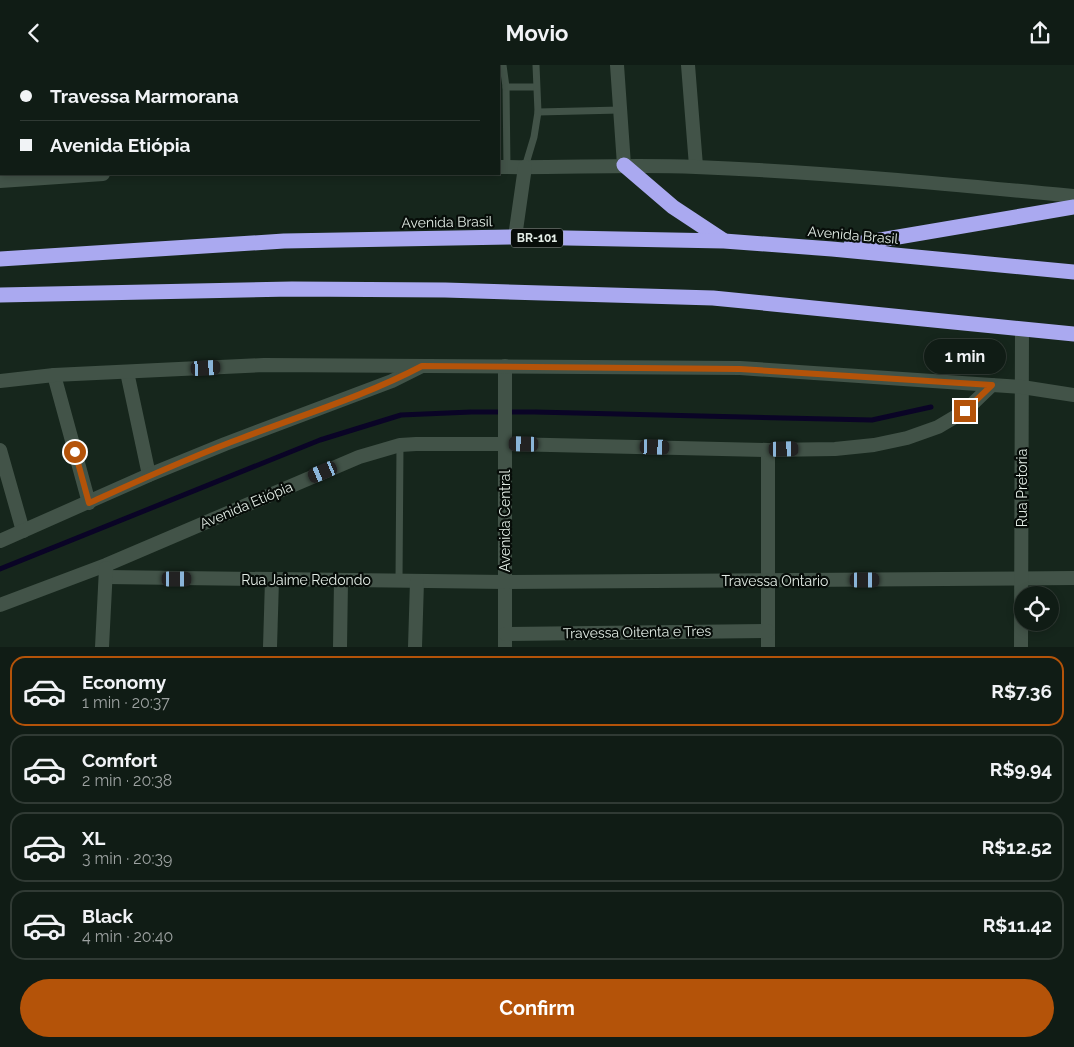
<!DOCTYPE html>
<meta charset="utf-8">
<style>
:root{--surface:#101c15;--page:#1e2922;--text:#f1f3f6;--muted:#9ca1a0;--line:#303a34;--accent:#b45309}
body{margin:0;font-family:Raleway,sans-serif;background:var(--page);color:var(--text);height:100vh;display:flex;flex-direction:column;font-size:19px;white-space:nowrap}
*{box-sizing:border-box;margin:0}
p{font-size:16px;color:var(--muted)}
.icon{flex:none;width:28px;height:28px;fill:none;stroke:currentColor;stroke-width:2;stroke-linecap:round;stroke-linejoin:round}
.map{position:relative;height:582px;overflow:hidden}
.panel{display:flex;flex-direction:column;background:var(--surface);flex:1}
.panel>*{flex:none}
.guide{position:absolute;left:0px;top:0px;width:500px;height:110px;box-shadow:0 2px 8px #0003,0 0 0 1px var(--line);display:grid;align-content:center;height:110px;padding:0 20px;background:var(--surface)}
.controls{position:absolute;left:1014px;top:521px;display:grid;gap:10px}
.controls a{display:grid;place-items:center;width:45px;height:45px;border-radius:50%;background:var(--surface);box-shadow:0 2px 8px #0003,0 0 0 1px var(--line);font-size:25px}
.end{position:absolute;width:22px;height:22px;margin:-11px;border:6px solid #b45309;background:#fff;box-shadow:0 0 0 2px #fff}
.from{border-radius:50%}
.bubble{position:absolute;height:35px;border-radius:18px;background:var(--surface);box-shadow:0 2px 8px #0003,0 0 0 1px var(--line);font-size:16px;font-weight:700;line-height:35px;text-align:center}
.car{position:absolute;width:15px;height:30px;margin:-15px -8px;border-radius:6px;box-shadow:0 0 4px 1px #0007;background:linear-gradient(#222 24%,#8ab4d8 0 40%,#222 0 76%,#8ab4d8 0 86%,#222 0)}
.guide b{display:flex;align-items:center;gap:18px;height:48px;font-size:19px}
.guide b+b{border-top:1px solid var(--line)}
.guide i{width:12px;height:12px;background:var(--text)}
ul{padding:9px 0 0;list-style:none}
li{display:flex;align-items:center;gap:15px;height:70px;margin:0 10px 8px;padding:0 10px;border:2px solid var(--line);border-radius:15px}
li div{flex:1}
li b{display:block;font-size:19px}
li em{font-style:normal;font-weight:700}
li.on{border-color:var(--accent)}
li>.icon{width:45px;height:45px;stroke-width:1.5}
.button{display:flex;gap:10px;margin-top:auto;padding:10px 20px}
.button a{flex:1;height:58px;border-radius:30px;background:var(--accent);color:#fff;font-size:20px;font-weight:700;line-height:58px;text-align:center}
header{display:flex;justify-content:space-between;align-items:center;height:65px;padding:0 20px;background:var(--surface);font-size:22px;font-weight:700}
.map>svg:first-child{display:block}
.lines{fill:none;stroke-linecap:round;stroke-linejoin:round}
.stream{stroke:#0a0426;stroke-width:5}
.service{stroke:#425348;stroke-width:7}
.minor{stroke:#425348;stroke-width:14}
.tertiary{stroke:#425348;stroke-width:14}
.motorway{stroke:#aaa9f0;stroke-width:15}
.route{stroke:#b45309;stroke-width:6}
.labels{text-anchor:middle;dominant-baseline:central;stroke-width:4.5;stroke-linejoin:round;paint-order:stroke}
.shield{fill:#070d09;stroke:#a0a9a3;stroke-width:1}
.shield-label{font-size:12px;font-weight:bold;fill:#e2ece5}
.street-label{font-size:14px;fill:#e2ece5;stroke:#070d09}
</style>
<header><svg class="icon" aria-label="back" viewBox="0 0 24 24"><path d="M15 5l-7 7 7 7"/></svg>Movio<svg class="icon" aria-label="share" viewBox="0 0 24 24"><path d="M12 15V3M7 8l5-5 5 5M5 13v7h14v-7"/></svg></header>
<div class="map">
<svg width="1074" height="582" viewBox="0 0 1074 582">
<rect width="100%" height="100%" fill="#16261c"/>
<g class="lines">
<!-- stream -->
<path class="stream" d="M0,504L320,375L401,350L471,347H535L872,355L931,342"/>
<!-- service -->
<g class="service">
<path d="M503,0L506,22L507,102"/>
<path d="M432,1V0"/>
<path d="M506,22H536"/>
<path d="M538,47L620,45"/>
<path d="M525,102L534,72L538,47L536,0"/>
<path d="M399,516L400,380"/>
</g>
<!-- minor -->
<g class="minor">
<path d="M245,0V1"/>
<path d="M617,0L624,100"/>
<path d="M688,0L696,101"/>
<path d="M505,301V582"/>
<path d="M127,307L149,410"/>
<path d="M54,310L89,438"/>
<path d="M0,385L23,466"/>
<path d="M768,385V582"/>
<path d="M0,476L149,410L225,379L392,316L422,301"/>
<path d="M106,512L505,517L1074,513"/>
<path d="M0,540L106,500L359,392L400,380L416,379H505L768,385L835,384L874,380L907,373L938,362L965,346L992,320"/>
<path d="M505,569L768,566"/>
<path d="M102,582L106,503"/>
<path d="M270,582L272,515"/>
<path d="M340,582L341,516"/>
<path d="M415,582L417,516"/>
<path d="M1021,582L1022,264"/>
</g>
<!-- tertiary -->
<g class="tertiary">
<path d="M499,102C565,103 630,99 696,102C822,107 948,119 1074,131"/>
<path d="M0,116L103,109"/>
<path d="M515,172L525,102"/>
<path d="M0,316L54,310L264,300L740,303L1022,322L1074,330"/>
</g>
<!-- motorway -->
<g class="motorway">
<path d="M624,100L673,142L723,175"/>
<path d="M851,180L1074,142"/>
<path d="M0,194L284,176L515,172L724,176L832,184L1074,207"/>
<path d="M0,230L292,224L445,225L713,233L1074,269"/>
</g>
</g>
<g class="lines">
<!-- route -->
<path class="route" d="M75,387L89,438C140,415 190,392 242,373C302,350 365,331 422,301L740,304L992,320L965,346"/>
</g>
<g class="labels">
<!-- shield labels -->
<rect class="shield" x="511" y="163.5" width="52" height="19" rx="4"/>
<g class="shield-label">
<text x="537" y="173">BR-101</text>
</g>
<!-- street labels -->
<g class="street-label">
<text transform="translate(447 157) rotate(-1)">Avenida Brasil</text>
<text transform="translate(853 170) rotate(5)">Avenida Brasil</text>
<text transform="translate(1022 423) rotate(-90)">Rua Pretoria</text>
<text transform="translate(246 440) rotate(-23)">Avenida Etiópia</text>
<text transform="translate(505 456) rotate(-90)">Avenida Central</text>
<text x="306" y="515">Rua Jaime Redondo</text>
<text x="775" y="516">Travessa Ontario</text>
<text transform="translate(637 567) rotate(-1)">Travessa Oitenta e Tres</text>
</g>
</g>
</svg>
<div class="controls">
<a><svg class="icon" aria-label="locate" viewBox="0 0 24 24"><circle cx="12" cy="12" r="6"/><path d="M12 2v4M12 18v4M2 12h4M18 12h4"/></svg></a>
</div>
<i class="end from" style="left:75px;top:387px"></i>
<i class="end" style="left:965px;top:346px"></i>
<div class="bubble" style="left:924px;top:274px;width:82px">1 min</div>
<i class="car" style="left:206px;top:303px;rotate:87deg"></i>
<i class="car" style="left:524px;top:379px;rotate:271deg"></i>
<i class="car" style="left:655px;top:382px;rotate:92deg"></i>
<i class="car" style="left:784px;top:384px;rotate:89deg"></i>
<i class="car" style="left:323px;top:407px;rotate:247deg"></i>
<i class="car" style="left:177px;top:514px;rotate:90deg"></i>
<i class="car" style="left:865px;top:515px;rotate:90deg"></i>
<div class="guide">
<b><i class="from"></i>Travessa Marmorana</b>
<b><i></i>Avenida Etiópia</b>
</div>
</div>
<section class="panel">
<ul>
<li class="on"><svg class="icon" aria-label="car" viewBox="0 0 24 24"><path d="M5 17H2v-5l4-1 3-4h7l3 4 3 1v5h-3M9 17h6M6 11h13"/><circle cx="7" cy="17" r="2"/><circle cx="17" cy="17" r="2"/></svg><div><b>Economy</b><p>1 min · 20:37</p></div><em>R$7.36</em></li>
<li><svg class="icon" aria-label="car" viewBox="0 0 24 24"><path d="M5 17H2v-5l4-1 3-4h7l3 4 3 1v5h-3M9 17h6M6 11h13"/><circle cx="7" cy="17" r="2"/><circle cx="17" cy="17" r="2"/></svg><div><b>Comfort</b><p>2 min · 20:38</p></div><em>R$9.94</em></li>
<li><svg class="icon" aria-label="car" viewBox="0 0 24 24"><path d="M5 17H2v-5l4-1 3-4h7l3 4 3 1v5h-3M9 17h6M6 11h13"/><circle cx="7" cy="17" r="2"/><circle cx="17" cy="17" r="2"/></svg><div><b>XL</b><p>3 min · 20:39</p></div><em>R$12.52</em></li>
<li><svg class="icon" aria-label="car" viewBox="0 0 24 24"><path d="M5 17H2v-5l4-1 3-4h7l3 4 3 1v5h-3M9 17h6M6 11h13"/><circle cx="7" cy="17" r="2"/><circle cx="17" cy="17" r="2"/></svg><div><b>Black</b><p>4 min · 20:40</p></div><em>R$11.42</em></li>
</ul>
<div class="button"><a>Confirm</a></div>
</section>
